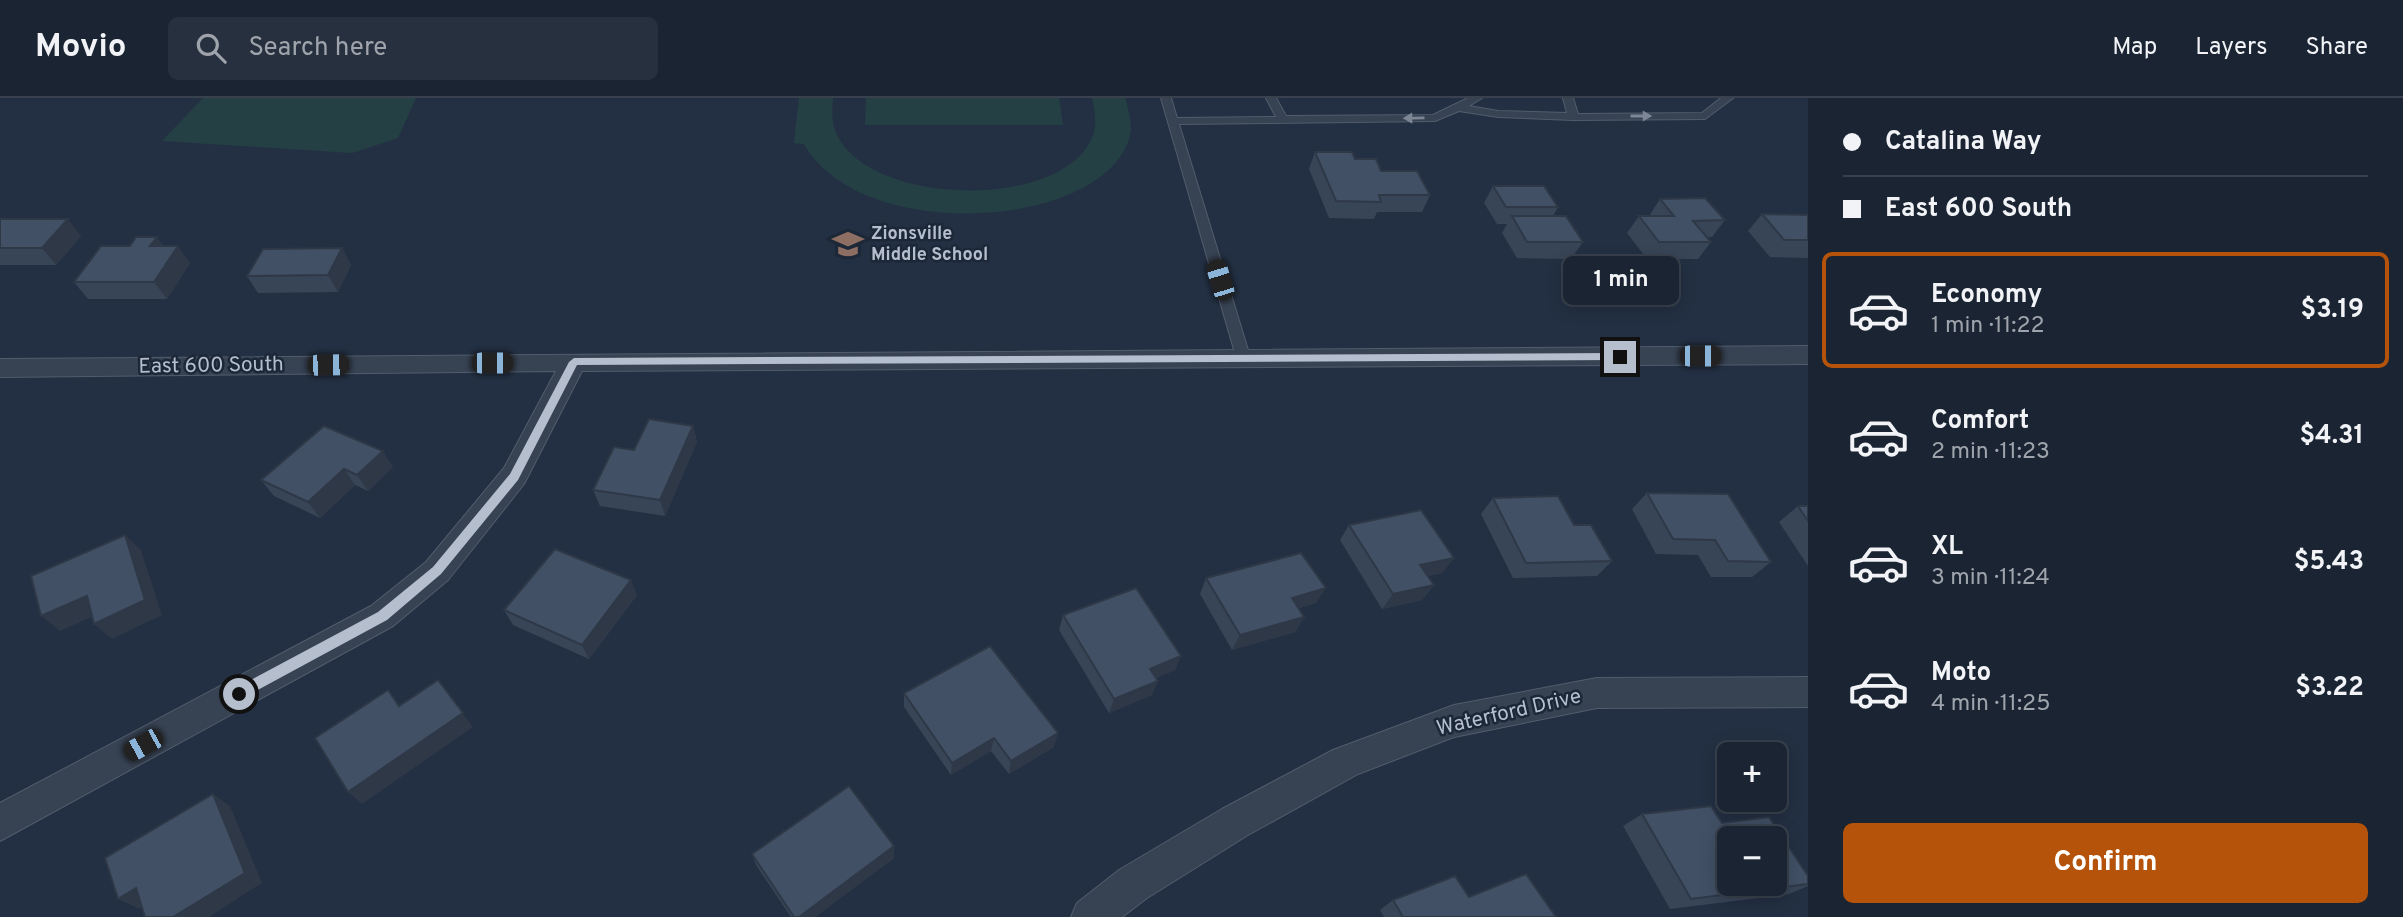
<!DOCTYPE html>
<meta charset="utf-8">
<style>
:root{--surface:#1a2432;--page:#27303e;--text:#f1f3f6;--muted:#9fa4ac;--line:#38414d;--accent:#b45309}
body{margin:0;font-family:Overpass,sans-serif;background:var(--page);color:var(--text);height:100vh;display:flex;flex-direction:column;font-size:26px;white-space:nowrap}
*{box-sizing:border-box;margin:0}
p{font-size:23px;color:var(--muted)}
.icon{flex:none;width:38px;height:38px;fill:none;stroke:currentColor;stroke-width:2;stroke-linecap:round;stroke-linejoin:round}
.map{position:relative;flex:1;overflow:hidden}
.sheet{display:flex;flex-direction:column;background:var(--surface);width:595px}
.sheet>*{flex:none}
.hud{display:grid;align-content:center;height:154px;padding:0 35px;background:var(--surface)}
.fabs{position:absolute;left:1717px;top:644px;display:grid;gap:14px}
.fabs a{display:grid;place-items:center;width:70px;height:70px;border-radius:10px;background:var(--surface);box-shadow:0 4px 18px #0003,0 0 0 2px var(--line);font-size:35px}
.end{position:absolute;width:32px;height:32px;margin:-16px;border:9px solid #b4becc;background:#111;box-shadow:0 0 0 4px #111}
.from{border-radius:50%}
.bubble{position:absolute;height:49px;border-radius:10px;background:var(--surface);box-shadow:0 4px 18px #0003,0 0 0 2px var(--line);font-size:23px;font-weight:700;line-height:49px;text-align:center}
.car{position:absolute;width:21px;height:42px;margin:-21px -10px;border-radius:9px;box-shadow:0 0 5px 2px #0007;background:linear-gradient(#222 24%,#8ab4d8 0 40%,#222 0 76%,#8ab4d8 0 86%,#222 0)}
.hud b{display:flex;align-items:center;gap:24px;height:66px;font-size:26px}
.hud b+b{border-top:2px solid var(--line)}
.hud i{width:18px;height:18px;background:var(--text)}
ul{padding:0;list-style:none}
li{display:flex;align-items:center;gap:21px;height:116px;margin:0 14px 10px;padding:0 21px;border:4px solid transparent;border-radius:10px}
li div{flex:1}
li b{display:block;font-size:26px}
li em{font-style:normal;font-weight:700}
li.current{border-color:var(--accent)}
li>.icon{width:63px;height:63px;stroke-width:1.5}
.cta{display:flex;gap:14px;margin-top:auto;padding:14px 35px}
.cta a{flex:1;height:80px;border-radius:10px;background:var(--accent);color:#fff;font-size:28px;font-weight:700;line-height:80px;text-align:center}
header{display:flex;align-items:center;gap:42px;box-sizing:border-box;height:98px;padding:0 35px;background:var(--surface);border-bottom:2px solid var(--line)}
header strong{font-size:33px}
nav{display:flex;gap:38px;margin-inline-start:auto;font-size:24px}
.search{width:490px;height:63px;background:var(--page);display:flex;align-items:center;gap:18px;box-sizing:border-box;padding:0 24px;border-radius:10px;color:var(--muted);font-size:26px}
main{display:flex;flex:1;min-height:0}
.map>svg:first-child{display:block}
.green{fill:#254044}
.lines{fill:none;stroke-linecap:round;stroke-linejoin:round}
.lane-casing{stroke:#525d6c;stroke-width:2}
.street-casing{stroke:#525d6c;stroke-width:2}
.lane{fill:#374252;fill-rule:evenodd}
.street{fill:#374252;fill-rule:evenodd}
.wall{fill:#384557}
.shaded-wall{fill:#2e3847}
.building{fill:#415065;stroke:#2e3847;stroke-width:2;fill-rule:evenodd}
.oneway{fill:#7c8695}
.route{fill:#b4becc}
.labels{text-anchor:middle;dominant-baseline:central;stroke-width:5;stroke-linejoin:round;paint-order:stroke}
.far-poi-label{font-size:18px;font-weight:bold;fill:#b4becc;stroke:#1c2737;text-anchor:start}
.street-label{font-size:21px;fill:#b4becc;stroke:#1c2737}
</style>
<header>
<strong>Movio</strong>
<div class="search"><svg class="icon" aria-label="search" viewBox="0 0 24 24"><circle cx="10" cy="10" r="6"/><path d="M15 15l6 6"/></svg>Search here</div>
<nav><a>Map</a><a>Layers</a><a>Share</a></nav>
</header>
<main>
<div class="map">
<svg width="1808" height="819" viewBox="0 0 1808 819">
<rect width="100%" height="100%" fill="#233043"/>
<!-- green -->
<g class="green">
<path d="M203,0H416L398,40L352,55L162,43Z"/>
<path d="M799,0H833C832,13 831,25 837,37C870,107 1057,113 1091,42C1098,28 1095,14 1092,0H1125C1128,10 1131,21 1131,31C1129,51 1115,68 1100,79C1029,133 852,131 804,46L794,45Z"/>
<path d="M866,0H1059L1063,27H865Z"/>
</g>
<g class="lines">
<defs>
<path id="lane" d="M1161,0H1171L1177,20L1276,19L1266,0H1276L1286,18L1433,17L1468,0H1482L1469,8L1498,13L1567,15L1563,0H1573L1578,16L1702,15L1721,0H1733L1705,21L1573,22L1498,19L1459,13L1435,23L1179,26L1251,262L1244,267L1237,262Z"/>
<g id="street">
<path d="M1808,248V266L582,273L524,386L448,482L393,528L0,743V705L371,508L426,464L504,370L556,273L0,279V261Z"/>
<path d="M1808,579V609L1597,610L1454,639L1358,676L1248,737L1147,800L1122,819H1071L1077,805L1119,772L1222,711L1333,652L1454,607L1597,580Z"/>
</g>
</defs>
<!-- lane casing -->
<use href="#lane" class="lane-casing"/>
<!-- street casing -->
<use href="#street" class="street-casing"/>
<!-- lane -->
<use href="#lane" class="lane"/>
<!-- street -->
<use href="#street" class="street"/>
</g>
<!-- wall -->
<g class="wall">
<path d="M1315,54L1355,61L1381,73L1430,97L1422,114H1377L1374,121L1329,120L1309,71Z"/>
<path d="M1493,88L1558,109L1553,118L1583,144L1571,161L1517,160L1502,135L1507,126H1497L1484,105Z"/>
<path d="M1660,101L1725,122L1712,139H1708L1711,144L1698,161H1647L1627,135L1639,118H1649Z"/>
<path d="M1762,116L1808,117V160L1770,159L1748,133Z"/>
<path d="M0,121L81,138L56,167H0Z"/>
<path d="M157,139L163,148L190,165L167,201H88L74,184L130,148Z"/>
<path d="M342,150L351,167L338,194L258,195L247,178Z"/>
<path d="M324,328L393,369L368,393L355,387L320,420L274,398L261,382Z"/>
<path d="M693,328L697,344L665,418L600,408L593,392L634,352Z"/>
<path d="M1647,395L1771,464L1752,479H1711L1698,457L1656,456L1632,411Z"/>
<path d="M1493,400L1574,427L1612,463L1597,478L1513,480L1481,416Z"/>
<path d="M1798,408H1808V468L1779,424Z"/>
<path d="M1349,427L1454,460L1442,475L1428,478L1434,487L1422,502L1382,511L1340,442Z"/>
<path d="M1206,480L1316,505L1299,510L1304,519L1295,534L1232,552L1200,496Z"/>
<path d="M637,497L589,561L513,527L504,512Z"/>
<path d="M1063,517L1181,558L1175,572L1156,580L1152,597L1109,615L1059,532Z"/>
<path d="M904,595L1054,649L1009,676L991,653L951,677L904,609Z"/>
<path d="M1642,716L1722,725L1808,778V788L1789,796L1670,811L1623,728Z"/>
<path d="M894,748V760L815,819H791L756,767L752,756Z"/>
<path d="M1469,799L1556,819H1384L1380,812L1393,802Z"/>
</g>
<!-- shaded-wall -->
<g class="shaded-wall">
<path d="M68,121L81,138L56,167L42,150Z"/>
<path d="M157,139L169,156L150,148Z"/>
<path d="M178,148L190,165L167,201L154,184Z"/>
<path d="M342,150L351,167L338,194L328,177Z"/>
<path d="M693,328L697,344L665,418L660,402Z"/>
<path d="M383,353L393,369L368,393L357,377Z"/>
<path d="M344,371L355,387L320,420L308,404Z"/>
<path d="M125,437L141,452L162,517L112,541L94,526Z"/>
<path d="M1454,460L1442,475L1409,482L1420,467Z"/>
<path d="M631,482L637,497L589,561L582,547Z"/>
<path d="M1434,487L1422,502L1382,511L1393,496Z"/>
<path d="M1326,490L1316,505L1284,515L1292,500Z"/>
<path d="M87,498L105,513L60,533L41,518Z"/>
<path d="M1304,519L1295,534L1232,552L1240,537Z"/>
<path d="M1181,558L1175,572L1144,585L1150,571Z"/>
<path d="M438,582L473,629L362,706L348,694Z"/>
<path d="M1158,583L1152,597L1109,615L1114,601Z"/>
<path d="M1058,635L1054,649L1009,676L1011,663Z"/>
<path d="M994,640L991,653L951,677L952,665Z"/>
<path d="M213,696L230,708L262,785L209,819H173Z"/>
<path d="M894,748V760L815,819H799Z"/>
<path d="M136,790L156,801L139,811L118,801Z"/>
</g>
<!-- building -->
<g class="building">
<path d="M1315,54H1352L1355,61H1376L1381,73H1417L1430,97H1379L1381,104L1336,103Z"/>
<path d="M1493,88H1544L1558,109H1506Z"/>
<path d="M1705,100L1725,122L1693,123L1711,144H1659L1639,118H1674L1660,101Z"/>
<path d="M1762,116L1808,117V142H1784Z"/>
<path d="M1512,118H1566L1583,144H1527Z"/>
<path d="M0,121H68L42,150H0Z"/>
<path d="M136,139H157L150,148H178L154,184H74L101,148H130Z"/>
<path d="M342,150L328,177L247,178L263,151Z"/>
<path d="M649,321L693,328L660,402L593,392L614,349L634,352Z"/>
<path d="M324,328L383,353L357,377L344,371L308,404L261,382Z"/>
<path d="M1647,395L1728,396L1771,464L1728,463L1715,442L1673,441Z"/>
<path d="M1558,398L1574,427H1591L1612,463L1526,465L1493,400Z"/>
<path d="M1798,408H1808V423Z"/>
<path d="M1421,412L1454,460L1420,467L1434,487L1393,496L1349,427Z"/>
<path d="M125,437L145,502L94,526L87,498L41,518L31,478Z"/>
<path d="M555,451L631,482L582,547L504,512Z"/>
<path d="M1301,455L1326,490L1292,500L1304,519L1240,537L1206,480Z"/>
<path d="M1136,490L1181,558L1150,571L1158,583L1114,601L1063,517Z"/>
<path d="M990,548L1058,635L1011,663L994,640L952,665L904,595Z"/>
<path d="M438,582L463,615L348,694L315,640L388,592L399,608Z"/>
<path d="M849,688L894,748L799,819H794L752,756Z"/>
<path d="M213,696L245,775L173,819H145L136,790L118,801L105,760Z"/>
<path d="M1711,708L1722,725L1769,719L1808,778V786L1691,801L1642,716ZM1729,740H1774V786H1729Z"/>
<path d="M1526,776L1556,819H1403L1393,802L1455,778L1469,799Z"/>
</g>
<!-- one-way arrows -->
<defs><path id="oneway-solid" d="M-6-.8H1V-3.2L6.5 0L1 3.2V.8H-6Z" transform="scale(1.75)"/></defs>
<g class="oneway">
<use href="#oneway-solid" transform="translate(1641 18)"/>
<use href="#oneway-solid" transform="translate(1414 20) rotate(179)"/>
</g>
<!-- route -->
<path class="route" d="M1620,255L1625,259L1620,262L577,267L518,382L441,476L387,522L243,600L239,601L232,596L234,591L378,514L433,469L510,376L569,264L574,260Z"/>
<!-- icons -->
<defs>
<symbol id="school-bare" viewBox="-9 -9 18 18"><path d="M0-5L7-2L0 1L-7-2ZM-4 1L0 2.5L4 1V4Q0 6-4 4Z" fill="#8d6e63" stroke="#1c2737" stroke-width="2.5" paint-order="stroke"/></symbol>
</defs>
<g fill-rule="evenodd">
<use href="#school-bare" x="826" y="124" width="44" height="44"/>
</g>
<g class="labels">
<!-- far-poi labels -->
<g class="far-poi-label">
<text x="871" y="136">Zionsville<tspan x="871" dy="21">Middle School</tspan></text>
</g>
<!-- street labels -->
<g class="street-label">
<text transform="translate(211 268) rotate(-1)">East 600 South</text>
<text transform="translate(1509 615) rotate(-13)">Waterford Drive</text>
</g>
</g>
</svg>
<div class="fabs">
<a>+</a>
<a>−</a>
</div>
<i class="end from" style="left:239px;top:596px"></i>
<i class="end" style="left:1620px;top:259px"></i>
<div class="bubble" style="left:1563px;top:158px;width:116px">1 min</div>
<i class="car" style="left:1220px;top:182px;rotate:343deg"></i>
<i class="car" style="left:1700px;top:258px;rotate:90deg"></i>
<i class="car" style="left:492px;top:265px;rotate:90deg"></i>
<i class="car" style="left:328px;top:267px;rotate:89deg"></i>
<i class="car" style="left:143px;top:647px;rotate:241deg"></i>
</div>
<section class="sheet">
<div class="hud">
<b><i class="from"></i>Catalina Way</b>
<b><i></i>East 600 South</b>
</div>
<ul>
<li class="current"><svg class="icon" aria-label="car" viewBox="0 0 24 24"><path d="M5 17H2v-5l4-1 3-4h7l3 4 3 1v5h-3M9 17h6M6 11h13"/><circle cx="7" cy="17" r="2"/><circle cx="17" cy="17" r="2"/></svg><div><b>Economy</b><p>1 min · 11:22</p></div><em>$3.19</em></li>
<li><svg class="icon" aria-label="car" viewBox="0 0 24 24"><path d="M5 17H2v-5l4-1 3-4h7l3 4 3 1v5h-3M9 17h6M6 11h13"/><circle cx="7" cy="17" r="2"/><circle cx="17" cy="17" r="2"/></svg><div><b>Comfort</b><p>2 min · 11:23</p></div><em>$4.31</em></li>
<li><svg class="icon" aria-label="car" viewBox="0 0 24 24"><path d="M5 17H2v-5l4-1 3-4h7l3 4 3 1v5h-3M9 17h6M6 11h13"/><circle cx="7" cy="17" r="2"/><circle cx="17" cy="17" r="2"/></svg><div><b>XL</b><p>3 min · 11:24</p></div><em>$5.43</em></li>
<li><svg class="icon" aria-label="car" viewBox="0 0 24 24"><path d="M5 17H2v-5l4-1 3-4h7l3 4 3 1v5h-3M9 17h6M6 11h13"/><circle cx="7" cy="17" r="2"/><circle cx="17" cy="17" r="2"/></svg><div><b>Moto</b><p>4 min · 11:25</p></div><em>$3.22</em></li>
</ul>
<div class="cta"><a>Confirm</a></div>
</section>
</main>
